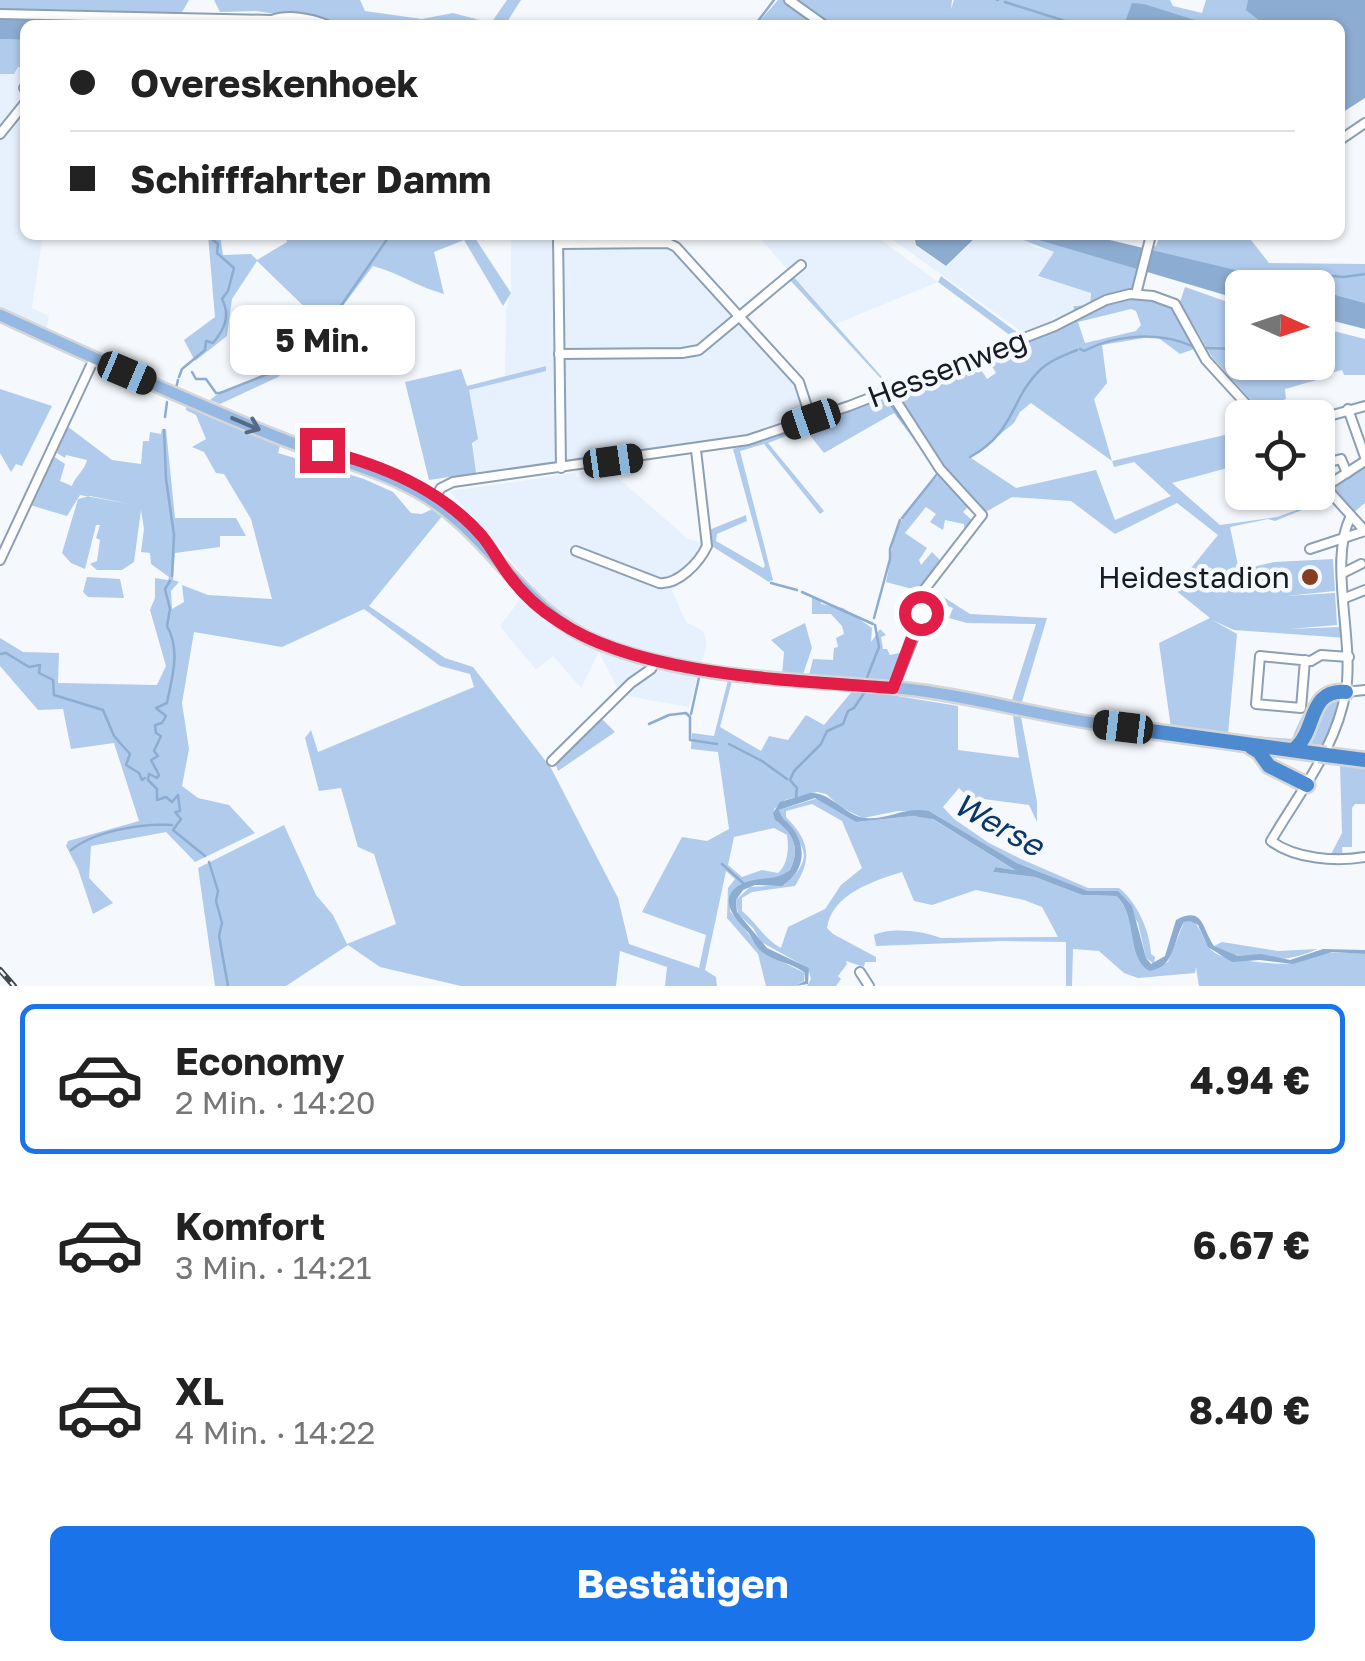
<!DOCTYPE html>
<html lang="de">
<meta charset="utf-8">
<style>
:root{--surface:#fff;--page:#f6f6f6;--text:#222;--muted:#767676;--line:#e0e0e0;--accent:#1a73e8}
body{margin:0;font-family:"Golos Text",sans-serif;background:var(--page);color:var(--text);height:100vh;display:flex;flex-direction:column;font-size:38px;white-space:nowrap}
*{box-sizing:border-box;margin:0}
p{font-size:32px;color:var(--muted)}
.icon{flex:none;width:55px;height:55px;fill:none;stroke:currentColor;stroke-width:2;stroke-linecap:round;stroke-linejoin:round}
.map{position:relative;height:986px;overflow:hidden}
.drawer{display:flex;flex-direction:column;background:var(--surface);flex:1}
.drawer>*{flex:none}
.top-card{position:absolute;left:20px;top:20px;width:1325px;height:220px;border-radius:15px;box-shadow:0 2px 8px #0004;display:grid;align-content:center;height:220px;padding:0 50px;background:var(--surface)}
.needle{width:65px;rotate:93deg}
.controls{position:absolute;left:1225px;top:270px;display:grid;gap:20px}
.controls a{display:grid;place-items:center;width:110px;height:110px;border-radius:15px;background:var(--surface);box-shadow:0 2px 8px #0004;font-size:50px}
.end{position:absolute;width:45px;height:45px;margin:-22px;border:12px solid #e11d48;background:#fff;box-shadow:0 0 0 5px #fff}
.from{border-radius:50%}
.bubble{position:absolute;height:70px;border-radius:15px;background:var(--surface);box-shadow:0 2px 8px #0004;font-size:32px;font-weight:700;line-height:70px;text-align:center}
.car{position:absolute;width:30px;height:60px;margin:-30px -15px;border-radius:12px;box-shadow:0 0 8px 2px #0007;background:linear-gradient(#222 24%,#8ab4d8 0 40%,#222 0 76%,#8ab4d8 0 86%,#222 0)}
.top-card b{display:flex;align-items:center;gap:35px;height:95px;font-size:38px}
.top-card b+b{border-top:2px solid var(--line)}
.top-card i{width:25px;height:25px;background:var(--text)}
ul{padding:18px 0 0;list-style:none}
li{display:flex;align-items:center;gap:30px;height:150px;margin:0 20px 15px;padding:0 30px;border:5px solid transparent;border-radius:15px}
li div{flex:1}
li b{display:block;font-size:38px}
li em{font-style:normal;font-weight:700}
li.selected{border-color:var(--accent)}
li>.icon{width:90px;height:90px;stroke-width:1.5}
.button{display:flex;gap:20px;margin-top:auto;padding:20px 50px}
.button a{flex:1;height:115px;border-radius:15px;background:var(--accent);color:#fff;font-size:40px;font-weight:700;line-height:115px;text-align:center}
.map>svg:first-child{display:block}
.built{fill:#e7f1fd}
.green{fill:#b0cbec;fill-rule:evenodd}
.water{fill:#8dacd1}
.lines{fill:none;stroke-linecap:round;stroke-linejoin:round}
.stream{stroke:#8dacd1;stroke-width:2.5}
.minor-casing{stroke:#8d9fb4;stroke-width:12}
.major-casing{stroke:#d5d6d8;stroke-width:16}
.highway-casing{stroke:#d5d6d8;stroke-width:19}
.minor{stroke:#fff;stroke-width:8}
.major{stroke:#95b9e3;stroke-width:11}
.highway{stroke:#4e8ad0;stroke-width:14}
.rail-casing{stroke:#40474e;stroke-width:6}
.rail{stroke:#f5f9fd;stroke-width:2.5;stroke-dasharray:8;stroke-linecap:butt}
.highway-bridge-casing{stroke:#d5d6d8;stroke-width:19;stroke-linecap:butt}
.highway-bridge{stroke:#4e8ad0;stroke-width:14}
.oneway{stroke:#556a84}
.route{stroke:#e11d48;stroke-width:12}
.poi-dot{fill:#863f1e;stroke:#f5f9fd;stroke-width:4}
.labels{text-anchor:middle;dominant-baseline:central;stroke-width:9;stroke-linejoin:round;paint-order:stroke}
.street-label{font-size:30px;fill:#151c24;stroke:#f5f9fd}
.poi-label{font-size:30px;fill:#151c24;stroke:#f5f9fd;text-anchor:end}
.water-label{font-size:32px;font-style:italic;fill:#0a3766;stroke:#f5f9fd}
</style>
<div class="map">
<svg width="1365" height="986" viewBox="0 0 1365 986">
<rect width="100%" height="100%" fill="#f5f9fd"/>
<!-- built -->
<g class="built">
<path d="M18,67L25,68V235H43L32,308L49,316L46,331L0,310V74H14Z"/>
<path d="M511,235H663L797,384L806,419L757,436L562,465L476,473L468,390L546,370L545,366L505,376L506,309L511,293Z"/>
<path d="M757,235H875L938,282L836,324Z"/>
<path d="M886,235H913L916,246L946,267L979,235H1010L1023,239L1034,247L1054,252L1038,277L1089,291L1092,300L1085,306L1071,305L1074,313L1061,319L1022,332Z"/>
<path d="M608,469L688,539L710,545L707,556L672,590L686,622L703,631L707,644L689,707L621,695L599,652L581,688L553,656L536,670L500,626L521,598L542,613L543,620L598,648L529,592L534,587L450,491L575,473L576,477H580V472Z"/>
</g>
<!-- green -->
<g class="green">
<path d="M0,0H189L181,14L0,12Z"/>
<path d="M214,0H360L365,11L422,19L453,13L491,23L507,0H521L505,25L458,22L451,25H344L256,11L220,12Z"/>
<path d="M778,0H786L821,25H756Z"/>
<path d="M791,0H952L951,9L954,0H1170L1173,6L1202,13L1206,0H1304L1277,25H827Z"/>
<path d="M0,39L25,40V68L18,67L14,74H0Z"/>
<path d="M208,235H220L223,255L251,254L257,260L287,242L285,235H473L511,293L503,306L464,240L434,252L444,294C418,287 399,273 373,266L326,328L278,377L220,404L210,400L219,393L276,369L318,320L257,261L232,299L227,336L195,361L184,340L215,317Z"/>
<path d="M1010,235H1022L1138,267L1131,291L1075,315L1073,306L1090,305L1091,293L1038,276L1054,252Z"/>
<path d="M1160,235H1247L1269,263L1365,264V303L1318,290V288L1149,252L1152,246H1156Z"/>
<path d="M793,276L888,384L1011,336L938,282L941,276L1022,336L886,390L884,382L789,279Z"/>
<path d="M1185,287L1242,307V362H1318V327L1365,339V375H1344L1342,370L1320,376V379L1285,389L1286,399L1259,409L1212,357L1180,302Z"/>
<path d="M1139,296L1171,302L1197,348L1180,354L1156,336L1102,345L1107,383L1094,399L1112,461L1242,431V464L1172,483L1220,525L1277,517L1331,498L1275,521L1268,519L1230,527L1239,570L1274,562L1333,559L1335,591L1286,596L1335,593L1337,625L1289,629L1339,627L1335,559L1340,545L1346,638L1234,630L1212,620L1237,634L1228,734L1292,739C1300,719 1311,695 1332,687L1336,689L1297,746L1171,728L1159,643L1210,618L1174,589L1218,535L1177,503L1115,534L1071,501L1012,497L984,513L952,481L891,391L974,359L987,379L996,373L985,355L1113,299ZM1131,309L1136,311L1141,325L1136,331L1085,343L1078,322ZM1031,403L1112,461L1114,467L1134,462L1171,496L1115,520L1096,470L1016,488L971,458L1014,423L1020,412Z"/>
<path d="M546,366V371L469,390L478,439L472,443L476,473L429,480L405,382L461,369L467,386Z"/>
<path d="M0,389L52,406L22,466L16,464L11,472L0,453Z"/>
<path d="M888,392L937,471L894,413L824,453L805,429L768,443L824,511L820,514L764,444L740,451L773,580L769,582L710,545L709,530L746,515L747,521L717,534L716,541L763,568L765,566L733,449L803,426Z"/>
<path d="M187,403L281,442L278,453L364,479L393,492L411,513L422,514L434,508L443,515L369,606L445,658L473,667L551,768L618,898L629,944L699,968L706,935L642,912L682,837L707,841L729,829L718,752L691,749L692,733L714,736L729,676L733,677L720,727L761,751L769,736L788,740L806,715L824,725L854,689L958,706V750L1019,758L1013,716L1021,717L1037,802V822L1029,805L968,797L959,788L943,807L954,819L989,843L1021,859L1088,888H1119C1137,902 1150,931 1151,954L1155,957L1154,964L1146,958L1138,923L1118,891H1088L1017,863L929,811H898L863,818L842,808L826,794L817,792L785,800L774,809L777,822C795,834 800,850 790,870C771,885 750,875 733,891L730,911L764,953L805,973L804,981L795,986H766L758,954L727,918L728,888L735,879L726,871L705,970L716,977L717,986H665L667,967L620,951L616,986H461L380,967L348,945L286,986H215L198,868L284,825L316,895L333,915L347,944L396,924L374,854L358,847L341,788L319,791L305,738L311,730L318,752L474,687L470,674L440,666L364,609L282,647L194,632L182,703L189,749L182,786L198,798L229,805L255,833L195,862L166,832L91,846L89,878L113,903L93,914L78,869L66,846L68,841L139,821L114,743L71,749L63,709L38,710L0,666V638L23,652L59,653L58,683L157,685L166,666L150,610L155,598V578L168,580L169,577L151,564L150,553L141,552L144,529L141,510L134,562L122,570H97L90,564L97,561L100,540L96,538L100,525H96L85,569L71,563L62,553L78,499L90,496L130,504L80,495L67,516L30,505L53,456L65,464L60,481L72,486C75,476 84,472 87,460L66,455L65,458L57,453L67,426L112,460L141,464L143,441H149L150,432L161,434L162,429H166L175,518H236L246,536H220V547L175,553L173,580L179,582L171,591L172,609L184,602L182,585L208,595L272,599L251,519L224,474L216,473L204,452L192,447L206,439L196,415L186,410ZM774,828L787,835C789,847 788,865 778,873L762,870L742,877L728,865L734,837Z"/>
<path d="M1365,464V503L1353,513L1328,488Z"/>
<path d="M942,472L971,504L963,512L975,523L965,534L964,524L945,520L943,530L930,522L936,514L926,507L905,533L927,548L919,560L921,565L932,552L942,562L923,601L915,596L916,590L886,582C890,566 890,551 895,535C903,511 924,490 942,472Z"/>
<path d="M87,577L120,579L124,598L88,597L83,592Z"/>
<path d="M928,587L970,614L1047,618L1021,705L1011,703L1036,624L967,623L949,618L953,608L925,596Z"/>
<path d="M812,597L821,601V604L843,608L872,628L871,642L880,629L886,635L881,637L883,649H887L890,655L904,652L890,686L808,679L813,659L833,660L834,648L838,647L836,638L844,634L842,626L831,614H812Z"/>
<path d="M805,623L812,648L802,677L782,676L784,652L771,640Z"/>
<path d="M1336,695L1341,701L1322,749L1314,747L1308,739L1318,705Z"/>
<path d="M601,718L615,732L558,771L555,762Z"/>
<path d="M1325,761L1365,762V804H1355L1352,808V847H1342L1343,860L1329,858L1342,833L1340,764Z"/>
<path d="M818,798L856,822L913,816L931,818L1015,870L995,867L993,872L1035,877L1082,895L1116,896C1138,916 1128,957 1149,971L1168,962L1184,922L1191,920C1205,929 1202,948 1219,955C1232,960 1283,966 1296,963C1304,961 1311,956 1318,954C1333,951 1351,953 1365,954V986H1199L1196,967L1195,973L1138,978L1124,973L1099,951L1073,949L1072,986H1066V942L1004,941L876,946L874,935C891,927 923,931 941,938L1058,937L1042,907L1024,900L976,890L932,905L914,901L902,872C873,881 832,894 827,928L833,934L876,957V962H865L864,967L846,961L847,964L838,976L841,979L836,986H807L811,979L808,968L761,942L753,928L738,914L736,900L750,887L784,885C828,848 786,839 779,810ZM812,804L842,821L862,868L841,885L825,909L788,927L781,948C765,940 756,922 742,911V898L752,892L795,886C813,858 809,840 786,817V811Z"/>
<path d="M1222,942L1278,951L1317,949C1288,964 1243,963 1214,946Z"/>
</g>
<!-- water -->
<g class="water">
<path d="M1248,0H1365V98L1340,114V25H1265L1246,10Z"/>
<path d="M1132,3L1144,4L1198,21L1196,25H1124Z"/>
<path d="M0,18L250,22L288,25H25V40L0,39Z"/>
<path d="M914,235H978L946,266L916,245Z"/>
<path d="M1022,235H1089L1306,287L1242,288V300Z"/>
<path d="M1318,290L1365,303V329L1318,317Z"/>
<path d="M810,793C833,792 843,816 866,818C887,820 906,806 929,811L1017,863L1088,891H1118L1132,906L1146,958L1151,964L1165,956L1176,920C1204,905 1202,929 1214,946L1238,956L1261,954L1290,960L1323,949L1365,950V954L1332,952L1293,964L1260,960L1232,962L1208,947L1198,925L1190,921L1184,922C1172,942 1176,967 1149,971C1126,957 1138,915 1116,896L1082,895L1035,877L993,872L995,867L1015,870L933,819L913,816L856,822L815,798L779,810C782,820 787,821 793,829C808,850 803,873 782,886L755,885L743,890L736,900L737,912L767,948L809,968L808,984L795,986L805,981V973C793,963 775,962 762,952C755,946 753,939 748,932C737,921 717,900 738,886C755,875 773,883 790,870C801,848 793,833 775,820L773,813L780,802Z"/>
</g>
<g class="lines">
<!-- stream -->
<g class="stream">
<path d="M997,0H998"/>
<path d="M1005,2L1078,25"/>
<path d="M755,25L774,0"/>
<path d="M1303,277L1305,274L1344,277L1365,274"/>
<path d="M327,326L390,235"/>
<path d="M1204,348L1242,349"/>
<path d="M1080,349L1084,351C1116,334 1161,331 1194,347"/>
<path d="M192,372L196,379H206L216,393H220L273,372L315,328L322,332"/>
<path d="M179,377L182,369L205,350L206,341L213,343C224,330 231,316 222,299L228,291L234,268L217,253L218,244L213,240L219,235"/>
<path d="M176,388L178,380"/>
<path d="M885,397L897,413"/>
<path d="M898,415L916,438"/>
<path d="M165,417L167,402"/>
<path d="M164,430L166,479L174,535L172,576"/>
<path d="M970,457C1016,432 1010,398 1041,369C1050,360 1065,355 1077,350"/>
<path d="M902,518L938,473"/>
<path d="M771,583L797,590"/>
<path d="M802,592L873,624"/>
<path d="M874,618L890,559V549L900,520"/>
<path d="M0,654L6,653L29,667L40,665L39,673L53,680L54,695L103,710L114,736L130,754L126,765L139,773L142,780L145,778"/>
<path d="M866,680L879,647L875,625"/>
<path d="M691,714L700,673"/>
<path d="M649,724L669,715L686,713L690,717V740L717,744"/>
<path d="M729,744L762,761L787,779"/>
<path d="M148,779L149,774L157,778L159,775L151,760L158,756L154,751L161,736L156,733L155,725L162,723L166,716L156,708L167,703C172,677 181,651 167,626L170,609L165,589L170,581"/>
<path d="M148,780L157,789V800L166,797L172,802L178,795L180,811L175,812L181,819L173,830L205,856"/>
<path d="M796,797L797,788L790,780L794,771L821,744L827,731L843,724L848,711L854,708L864,693"/>
<path d="M71,850C95,831 142,823 172,825"/>
<path d="M209,862L218,891L216,901L222,923L219,936L228,986"/>
<path d="M722,864L743,883"/>
</g>
<defs>
<g id="minor">
<path d="M789,0L824,25"/>
<path d="M0,14L272,20C288,14 311,18 327,25"/>
<path d="M24,88L25,89"/>
<path d="M0,134L25,103"/>
<path d="M1340,140L1365,123"/>
<path d="M558,235L561,468"/>
<path d="M558,244L668,243L676,247L799,382L811,419"/>
<path d="M1136,294L1151,235"/>
<path d="M559,354L682,353L699,350L801,265"/>
<path d="M889,390L940,469L982,515L924,590L915,634L893,688"/>
<path d="M1348,409L1365,457"/>
<path d="M1318,419L1365,406"/>
<path d="M1318,438L1326,463L1341,459L1347,473"/>
<path d="M1318,479L1365,531"/>
<path d="M1325,487L1365,461"/>
<path d="M433,500L441,488L453,482L748,440L849,406L1055,326L1106,300L1130,294L1153,296L1175,304L1206,360L1259,418"/>
<path d="M1351,516C1328,560 1354,638 1346,690C1337,747 1299,793 1271,841C1295,859 1336,862 1365,857"/>
<path d="M1310,549L1365,531"/>
<path d="M576,551L659,583C678,585 699,563 707,546L696,450"/>
<path d="M0,560L94,359"/>
<path d="M1343,573L1361,564"/>
<path d="M1345,598L1365,590"/>
<path d="M1305,660L1301,708L1256,704L1260,656L1311,661L1321,655L1349,657"/>
<path d="M1346,692L1365,690"/>
<path d="M552,761L631,683L651,669L656,660"/>
<path d="M860,972L869,986"/>
</g>
<path id="major" d="M0,315C91,357 183,399 277,437C323,456 374,467 417,491C490,531 522,613 601,644C695,681 807,679 907,689C972,696 1035,715 1100,724"/>
<g id="highway">
<path d="M1100,724L1319,754"/>
<path d="M1251,747L1259,752L1269,766L1307,785"/>
<path d="M1293,750C1318,732 1306,689 1346,692"/>
<path d="M1326,755L1365,760"/>
</g>
</defs>
<!-- minor casing -->
<use href="#minor" class="minor-casing"/>
<!-- major casing -->
<use href="#major" class="major-casing"/>
<!-- highway casing -->
<use href="#highway" class="highway-casing"/>
<!-- minor -->
<use href="#minor" class="minor"/>
<!-- major -->
<use href="#major" class="major"/>
<!-- highway -->
<use href="#highway" class="highway"/>
<defs>
<path id="rail" d="M0,970L14,986"/>
</defs>
<!-- rail casing -->
<use href="#rail" class="rail-casing"/>
<!-- rail -->
<use href="#rail" class="rail"/>
<defs>
<path id="highway-bridge" d="M1319,754L1326,755"/>
</defs>
<!-- highway-bridge casing -->
<use href="#highway-bridge" class="highway-bridge-casing"/>
<!-- highway-bridge -->
<use href="#highway-bridge" class="highway-bridge"/>
</g>
<!-- one-way arrows -->
<defs><path id="oneway-shaft" d="M-6 0H5M1.5-3L5.5 0L1.5 3" fill="none" stroke-width="1.6" stroke-linecap="round" stroke-linejoin="round" transform="scale(2.5)"/></defs>
<use class="oneway" href="#oneway-shaft" transform="translate(246 424) rotate(23)"/>
<g class="lines">
<!-- route -->
<path class="route" d="M322,450C382,465 441,489 482,536C492,548 499,562 508,574C521,592 539,609 558,621C640,677 795,680 893,688L921,613"/>
</g>
<!-- markers -->
<circle class="poi-dot" cx="1310" cy="577" r="10"/>
<g class="labels">
<!-- street labels -->
<g class="street-label">
<text transform="translate(947 368) rotate(-21)">Hessenweg</text>
</g>
<!-- poi labels -->
<g class="poi-label">
<text x="1290" y="577">Heidestadion</text>
</g>
<!-- water labels -->
<g class="water-label">
<text transform="translate(999 824) rotate(29)">Werse</text>
</g>
</g>
</svg>
<div class="controls">
<a><svg class="needle" viewBox="-14 -14 28 28"><path d="M0-13l5 13h-10z" fill="#e53935"/><path d="M0 13l5-13h-10z" fill="#767676"/></svg></a>
<a><svg class="icon" aria-label="locate" viewBox="0 0 24 24"><circle cx="12" cy="12" r="6"/><path d="M12 2v4M12 18v4M2 12h4M18 12h4"/></svg></a>
</div>
<i class="end from" style="left:921px;top:613px"></i>
<i class="end" style="left:322px;top:450px"></i>
<div class="bubble" style="left:230px;top:305px;width:185px">5 Min.</div>
<i class="car" style="left:127px;top:373px;rotate:113deg"></i>
<i class="car" style="left:811px;top:419px;rotate:251deg"></i>
<i class="car" style="left:613px;top:461px;rotate:82deg"></i>
<i class="car" style="left:1123px;top:727px;rotate:277deg"></i>
<div class="top-card">
<b><i class="from"></i>Overeskenhoek</b>
<b><i></i>Schifffahrter Damm</b>
</div>
</div>
<section class="drawer">
<ul>
<li class="selected"><svg class="icon" aria-label="car" viewBox="0 0 24 24"><path d="M5 17H2v-5l4-1 3-4h7l3 4 3 1v5h-3M9 17h6M6 11h13"/><circle cx="7" cy="17" r="2"/><circle cx="17" cy="17" r="2"/></svg><div><b>Economy</b><p>2 Min. · 14:20</p></div><em>4.94 €</em></li>
<li><svg class="icon" aria-label="car" viewBox="0 0 24 24"><path d="M5 17H2v-5l4-1 3-4h7l3 4 3 1v5h-3M9 17h6M6 11h13"/><circle cx="7" cy="17" r="2"/><circle cx="17" cy="17" r="2"/></svg><div><b>Komfort</b><p>3 Min. · 14:21</p></div><em>6.67 €</em></li>
<li><svg class="icon" aria-label="car" viewBox="0 0 24 24"><path d="M5 17H2v-5l4-1 3-4h7l3 4 3 1v5h-3M9 17h6M6 11h13"/><circle cx="7" cy="17" r="2"/><circle cx="17" cy="17" r="2"/></svg><div><b>XL</b><p>4 Min. · 14:22</p></div><em>8.40 €</em></li>
</ul>
<div class="button"><a>Bestätigen</a></div>
</section>
